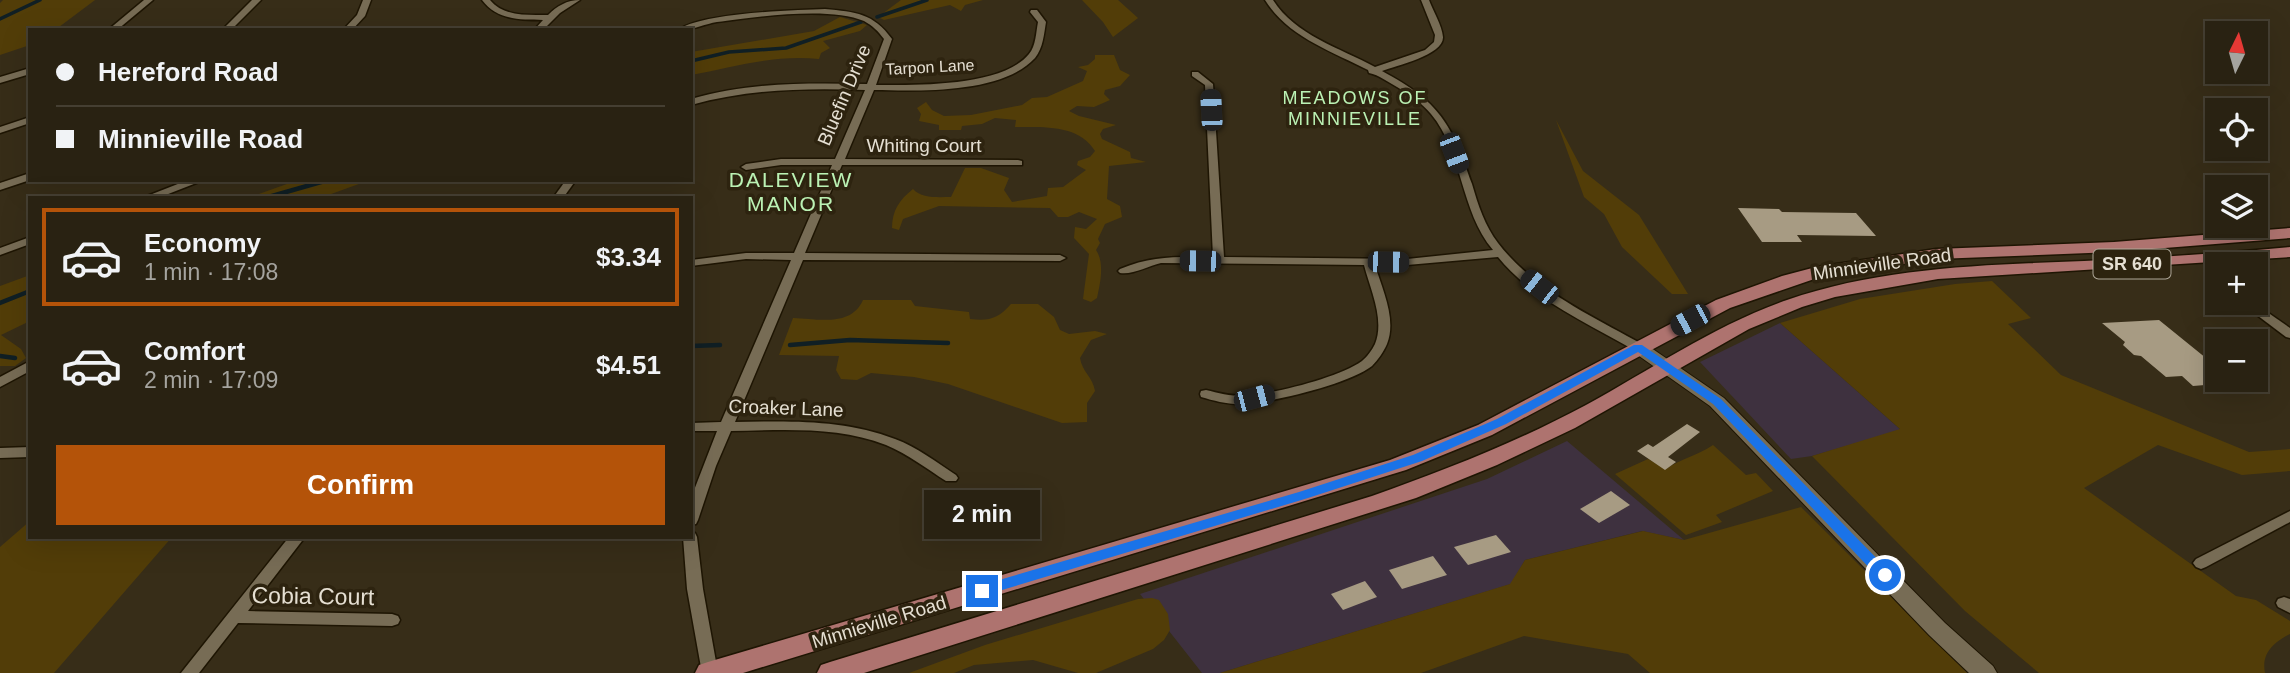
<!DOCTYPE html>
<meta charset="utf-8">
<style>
:root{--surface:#292212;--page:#352f20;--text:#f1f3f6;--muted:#a5a49f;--line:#453f32;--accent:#b45309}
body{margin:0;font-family:Helvetica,sans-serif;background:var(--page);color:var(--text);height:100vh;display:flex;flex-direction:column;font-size:26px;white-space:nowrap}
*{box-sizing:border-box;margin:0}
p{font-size:23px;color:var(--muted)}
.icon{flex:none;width:38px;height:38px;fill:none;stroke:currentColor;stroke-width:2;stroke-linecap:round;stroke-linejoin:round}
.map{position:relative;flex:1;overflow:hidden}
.drawer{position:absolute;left:28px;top:196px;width:665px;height:343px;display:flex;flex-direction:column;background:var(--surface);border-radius:0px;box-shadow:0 7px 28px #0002,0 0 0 2px var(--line)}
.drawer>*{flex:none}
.banner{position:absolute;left:28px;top:28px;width:665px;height:154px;border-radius:0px;box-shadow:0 7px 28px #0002,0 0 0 2px var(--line);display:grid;align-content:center;height:154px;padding:0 28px;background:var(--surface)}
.needle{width:46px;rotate:5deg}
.tools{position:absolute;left:2205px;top:21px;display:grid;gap:14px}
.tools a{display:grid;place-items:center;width:63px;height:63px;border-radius:0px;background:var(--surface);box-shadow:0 7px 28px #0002,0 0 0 2px var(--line);font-size:35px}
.end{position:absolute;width:32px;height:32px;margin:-16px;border:9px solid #1a73e8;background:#fff;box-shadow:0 0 0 4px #fff}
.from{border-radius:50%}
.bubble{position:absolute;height:49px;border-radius:0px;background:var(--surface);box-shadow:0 7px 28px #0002,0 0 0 2px var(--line);font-size:23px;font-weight:700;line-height:49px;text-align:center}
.car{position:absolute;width:21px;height:42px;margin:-21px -10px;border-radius:9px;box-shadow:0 0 5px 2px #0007;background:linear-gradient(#222 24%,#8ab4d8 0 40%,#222 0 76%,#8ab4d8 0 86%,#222 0)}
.banner b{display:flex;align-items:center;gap:24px;height:66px;font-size:26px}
.banner b+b{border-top:2px solid var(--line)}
.banner i{width:18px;height:18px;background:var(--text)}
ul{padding:12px 0 0;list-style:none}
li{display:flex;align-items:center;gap:21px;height:98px;margin:0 14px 10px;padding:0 14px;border:4px solid transparent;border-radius:0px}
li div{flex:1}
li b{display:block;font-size:26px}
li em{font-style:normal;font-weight:700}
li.current{border-color:var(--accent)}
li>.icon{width:63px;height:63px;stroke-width:1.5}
.action{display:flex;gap:14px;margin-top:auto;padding:14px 28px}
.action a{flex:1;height:80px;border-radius:0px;background:var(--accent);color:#fff;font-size:28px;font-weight:700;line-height:80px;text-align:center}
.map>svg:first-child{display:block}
.commercial{fill:#3e313f}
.green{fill:#523d08}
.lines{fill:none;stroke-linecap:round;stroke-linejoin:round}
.stream-far1{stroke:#101f24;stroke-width:3.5}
.stream{stroke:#101f24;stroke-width:4.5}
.building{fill:#a79b83}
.street-casing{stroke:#1e1503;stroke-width:3}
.secondary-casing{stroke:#1e1503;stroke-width:2}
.primary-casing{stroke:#1e1503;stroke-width:3}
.street{fill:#776c55;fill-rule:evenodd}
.secondary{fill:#776c55;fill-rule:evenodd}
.primary{fill:#ae736f;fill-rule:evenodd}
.route{fill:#1a73e8}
.labels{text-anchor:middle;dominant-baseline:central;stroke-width:7;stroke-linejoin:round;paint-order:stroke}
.far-street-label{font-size:16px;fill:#e5dfd2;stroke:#2d230f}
.far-neighbourhood-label{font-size:18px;letter-spacing:2px;fill:#bbf2b4;stroke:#2d230f}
.shield{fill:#2d230f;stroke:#aea798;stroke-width:2}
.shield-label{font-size:18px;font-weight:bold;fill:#e5dfd2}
.street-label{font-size:19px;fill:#e5dfd2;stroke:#2d230f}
.neighbourhood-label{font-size:21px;letter-spacing:2px;fill:#bbf2b4;stroke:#2d230f}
.near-street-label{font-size:23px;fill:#e5dfd2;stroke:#2d230f}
</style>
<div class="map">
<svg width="2290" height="673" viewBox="0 0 2290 673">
<rect width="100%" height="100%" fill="#372d18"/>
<!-- commercial -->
<g class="commercial">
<path d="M1780,323L1901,430L1812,456L1791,459L1700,362Z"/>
<path d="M1567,441L1684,540L1642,531L1525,560L1511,584L1220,673H1202L1140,594L1487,479Z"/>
</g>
<!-- green -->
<g class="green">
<path d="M3,0H95L55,30H30V45L0,55V3Z"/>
<path d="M901,0H983L965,5L961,11L950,5L884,20L878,17Z"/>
<path d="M1082,0H1118L1138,18L1113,37L1103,22Z"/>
<path d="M840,17L867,25L860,31L823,41L830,48L821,53L819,59C776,54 734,67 691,75V52L814,31Z"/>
<path d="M1095,55H1114L1120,70L1130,75L1120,86L1105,90L1104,94L1110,100L1094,107L1077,106L1069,111L1079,116L1116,125L1103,129L1100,134L1102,139L1130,152L1131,158L1146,162L1109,166L1107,199L1120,206L1122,217L1105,224L1098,239L1100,243L1096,250C1105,263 1100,284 1097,298L1091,302L1083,299L1089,254L1074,238L1075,227L1086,229L1097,219L1079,212L1068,217H1058L1050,208L939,206L903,219L899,230L892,228C892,211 899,200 913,189C922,199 939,197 951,197L965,168H981L1009,178L1004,190L1012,202L1047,196L1048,188L1063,187L1086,170L1077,165L1078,161L1090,157L1095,151C1079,124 1042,127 1015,127L1016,120L995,118L982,124L962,126L961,130H939V125L919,121L921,114L917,108L926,102L932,110L944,116L971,115L1022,105L1032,98L1047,97L1083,81L1087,71L1078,67L1088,65L1095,59Z"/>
<path d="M1556,120L1583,171L1639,215L1688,294H1672L1622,247L1604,214L1584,197Z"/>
<path d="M298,180H370L320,198H248Z"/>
<path d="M30,275V321L1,335L21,349L26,358L15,366H0V286Z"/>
<path d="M1992,281L2031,318L2008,324L2061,375L2249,452L2290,449V471L2242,475L2158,445L2084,488L2236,596L2256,600L2290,621V634C2274,642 2261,653 2265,673H2039L1965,611L1812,456L1900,429L1780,323L1860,299L1955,284Z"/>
<path d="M863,300H911L915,306L969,312L970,319C989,321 998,319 1011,304H1038L1054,317L1060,330L1069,334L1095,331L1107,334L1091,340L1080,358C1082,372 1093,377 1095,391L1087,403V422L1062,423L948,384L914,377L871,373L857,380L841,379L836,370L839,356L779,355L793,318C819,319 851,327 863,300Z"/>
<path d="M1713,445L1746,475L1756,473L1773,491L1716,515L1722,522L1686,535L1615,474L1648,459L1666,469C1682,458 1697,456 1713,445Z"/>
<path d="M1801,507L1967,673H1650L1628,654L1524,636L1421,673H1220L1510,584L1525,560L1643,531L1684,540Z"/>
<path d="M30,521V537H172L54,673H0V547Z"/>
<path d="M1152,598L1159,600L1168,614L1170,630L1164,640L1153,649L1096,673H1078L1033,660L974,665L954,673H909L985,645L1138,599Z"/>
</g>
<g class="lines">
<!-- stream-far1 -->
<g class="stream-far1">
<path d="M877,17L927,0"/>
<path d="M0,19L40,0"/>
<path d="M691,61L729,52L786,48L861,22"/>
</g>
<!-- stream -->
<g class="stream">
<path d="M265,198L328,180"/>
<path d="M0,303L30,291"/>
<path d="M790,345L850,340L948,343"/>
<path d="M691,346L720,345"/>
<path d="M0,356L15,358"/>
</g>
</g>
<!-- building -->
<g class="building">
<path d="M1738,208L1779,209L1782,212L1856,213L1876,236L1797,235L1802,242H1762Z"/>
<path d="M2159,320L2217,367V384L2193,386L2182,376L2166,377L2141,356L2134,355L2123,345L2125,342L2102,323Z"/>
<path d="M1687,424L1700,432L1668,457L1676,462L1665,470L1637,451L1648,444L1653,447Z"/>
<path d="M1611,491L1630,505L1599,523L1580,509Z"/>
<path d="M1496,535L1511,552L1468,565L1454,547Z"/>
<path d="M1433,556L1447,575L1402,589L1389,570Z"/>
<path d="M1365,581L1377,597L1343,610L1331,594Z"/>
</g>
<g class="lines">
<defs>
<g id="street">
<path d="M144,0H153L117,30H108Z"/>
<path d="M252,0H261L231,30H222Z"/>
<path d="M363,0H371L365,16L352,30H343L357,15Z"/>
<path d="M482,0H490C504,17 528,15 548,15C557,6 567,0 580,0L560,13L543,30H534L543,20C520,20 497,20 482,0Z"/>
<path d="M1265,0H1273C1295,35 1340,48 1375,67L1425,50L1434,42L1435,35L1421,0H1429C1433,11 1442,25 1443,37C1444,55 1396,66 1382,71C1440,102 1451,123 1472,184C1478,205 1485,226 1498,243C1534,290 1592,316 1642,344L1644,347L1642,350H1634C1587,323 1532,299 1498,257L1407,265H1375C1382,289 1397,319 1387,344C1384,351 1378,360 1372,366C1349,384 1274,402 1244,404C1229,405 1215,401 1201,397L1200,394L1201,391L1206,390C1218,393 1230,396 1243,396C1273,394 1338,378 1362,361C1367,357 1372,350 1375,344C1385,319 1370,289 1364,265L1161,263C1148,266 1133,275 1120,273L1118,271L1120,269C1153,255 1178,257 1213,257L1205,85L1192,76V72H1198L1213,84L1224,257L1407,259L1493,250C1460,211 1463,152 1431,114C1422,103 1409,94 1397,87C1388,82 1379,75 1369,73L1368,70C1331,51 1288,37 1265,0Z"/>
<path d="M825,9C856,12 873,13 892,39L876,85C916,85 1002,87 1029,54C1036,46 1036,32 1038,22L1030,12L1031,10H1037L1046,22C1044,34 1043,48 1035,58C1002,94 919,91 874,90L845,159L1018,160L1022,161V165H842L805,253L1060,255L1066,258L1060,261L803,260L735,422C788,421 844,419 895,439C917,447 936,462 956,475L958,478L956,481H946C927,469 908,454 886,445C838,426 782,430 731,431L716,466L698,520L696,524L691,525V498L717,431H691V423L721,422L791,260L746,259L691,266V260L746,253H794L832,165H781L746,170L741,167L746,164L781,159H835L865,90C805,88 749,89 691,105V99C749,82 807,83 867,84L884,39C878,31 873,26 864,21C830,6 754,17 717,22C704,24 692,31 680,29C703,13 794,10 825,9Z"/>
<path d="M30,68V74L0,83V77Z"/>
<path d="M30,117V123L0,133V127Z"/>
<path d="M30,173V180L0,190V183Z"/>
<path d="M188,180H204L158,198H142Z"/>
<path d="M566,180H576L563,198H553Z"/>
<path d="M30,237V244L0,255V248Z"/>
<path d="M2241,303H2254L2290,328V338L2286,337Z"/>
<path d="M30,361V371L0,387V377Z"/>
<path d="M30,447V457L0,458V448Z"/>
<path d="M2290,511V522L2206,567L2201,569L2196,567L2193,563L2196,559Z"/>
<path d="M691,532L695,533L697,537L703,589L718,673H702L687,589L683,537H691Z"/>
<path d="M289,537H305L248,611L392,614L398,616L400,620L398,624L392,626L238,623L199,673H181Z"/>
<path d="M2284,597L2290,599V613L2278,607L2276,603L2278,599Z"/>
</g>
<path id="secondary" d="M1638,342L1644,343L1724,398L1945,623L1993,666L1997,673H1969L1929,635L1710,406L1632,351L1629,347L1632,343Z"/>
<g id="primary">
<path d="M2290,228V238L2114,252L1936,259L1823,276L1730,308L1492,435L1406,470L743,673H695L699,665L708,662L1390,460L1478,425L1716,300L1782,276L1816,267L1936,249L2114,242Z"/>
<path d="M2290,247V257L1938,279L1835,297L1802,307L1749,329L1575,428L1497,465L1416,498L864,673H817L821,665L830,662L1372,496C1445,470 1517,442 1586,405C1652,369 1715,325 1787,300C1882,267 1984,265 2084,261C2153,258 2222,253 2290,247Z"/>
</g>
</defs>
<!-- street casing -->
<use href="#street" class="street-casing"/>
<!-- secondary casing -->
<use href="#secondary" class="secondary-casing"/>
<!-- primary casing -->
<use href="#primary" class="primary-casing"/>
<!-- street -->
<use href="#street" class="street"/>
<!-- secondary -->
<use href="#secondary" class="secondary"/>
<!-- primary -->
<use href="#primary" class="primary"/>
</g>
<!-- route -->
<path class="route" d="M1634,345H1642L1721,399L1890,572V579H1880L1713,404L1638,352L1506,424L1422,461L1308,498L982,596L975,591L982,585L1299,492L1413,455L1497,419Z"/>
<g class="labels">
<!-- far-street labels -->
<g class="far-street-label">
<text transform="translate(930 67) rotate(-3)">Tarpon Lane</text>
</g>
<!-- far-neighbourhood labels -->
<g class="far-neighbourhood-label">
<text x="1355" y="98">MEADOWS OF<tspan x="1355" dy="21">MINNIEVILLE</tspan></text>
</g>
<!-- shield labels -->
<rect class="shield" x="2093.5" y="249.5" width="77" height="29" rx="5"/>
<g class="shield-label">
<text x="2132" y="264">SR 640</text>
</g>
<!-- street labels -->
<g class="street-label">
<text transform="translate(844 95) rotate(-67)">Bluefin Drive</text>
<text x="924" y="145">Whiting Court</text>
<text transform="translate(1882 264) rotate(-8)">Minnieville Road</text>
<text transform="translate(786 408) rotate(2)">Croaker Lane</text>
<text transform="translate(879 622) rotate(-17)">Minnieville Road</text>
</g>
<!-- neighbourhood labels -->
<g class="neighbourhood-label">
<text x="791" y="179">DALEVIEW<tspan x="791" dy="24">MANOR</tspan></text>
</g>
<!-- near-street labels -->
<g class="near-street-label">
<text transform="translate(313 596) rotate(1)">Cobia Court</text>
</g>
</g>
</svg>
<div class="tools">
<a><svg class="needle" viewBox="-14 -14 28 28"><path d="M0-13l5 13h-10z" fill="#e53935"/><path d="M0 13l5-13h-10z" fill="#a5a49f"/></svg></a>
<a><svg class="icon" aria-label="locate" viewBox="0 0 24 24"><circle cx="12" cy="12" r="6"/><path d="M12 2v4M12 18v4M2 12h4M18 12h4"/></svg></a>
<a><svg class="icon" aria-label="layers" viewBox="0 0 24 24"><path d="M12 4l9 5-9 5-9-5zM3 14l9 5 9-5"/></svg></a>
<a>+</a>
<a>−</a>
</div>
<i class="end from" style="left:1885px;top:575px"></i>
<i class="end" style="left:982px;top:591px"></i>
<div class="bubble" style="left:924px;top:490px;width:116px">2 min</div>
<i class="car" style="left:1211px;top:110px;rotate:357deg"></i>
<i class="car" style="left:1454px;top:153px;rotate:159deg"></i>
<i class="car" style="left:1200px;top:261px;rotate:271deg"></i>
<i class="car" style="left:1388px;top:262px;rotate:91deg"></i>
<i class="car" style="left:1539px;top:287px;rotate:308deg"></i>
<i class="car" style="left:1690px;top:320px;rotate:242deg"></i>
<i class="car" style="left:1254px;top:398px;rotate:75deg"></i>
<div class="banner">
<b><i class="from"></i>Hereford Road</b>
<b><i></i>Minnieville Road</b>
</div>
<section class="drawer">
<ul>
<li class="current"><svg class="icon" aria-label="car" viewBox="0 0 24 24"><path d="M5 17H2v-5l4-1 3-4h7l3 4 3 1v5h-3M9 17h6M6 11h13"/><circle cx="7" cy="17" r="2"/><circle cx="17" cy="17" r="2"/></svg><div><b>Economy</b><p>1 min · 17:08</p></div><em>$3.34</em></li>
<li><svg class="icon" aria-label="car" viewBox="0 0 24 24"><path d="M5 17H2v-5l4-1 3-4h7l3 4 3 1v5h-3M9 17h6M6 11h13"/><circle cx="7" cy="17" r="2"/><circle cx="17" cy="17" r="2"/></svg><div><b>Comfort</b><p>2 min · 17:09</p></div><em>$4.51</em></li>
</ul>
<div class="action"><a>Confirm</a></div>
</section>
</div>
